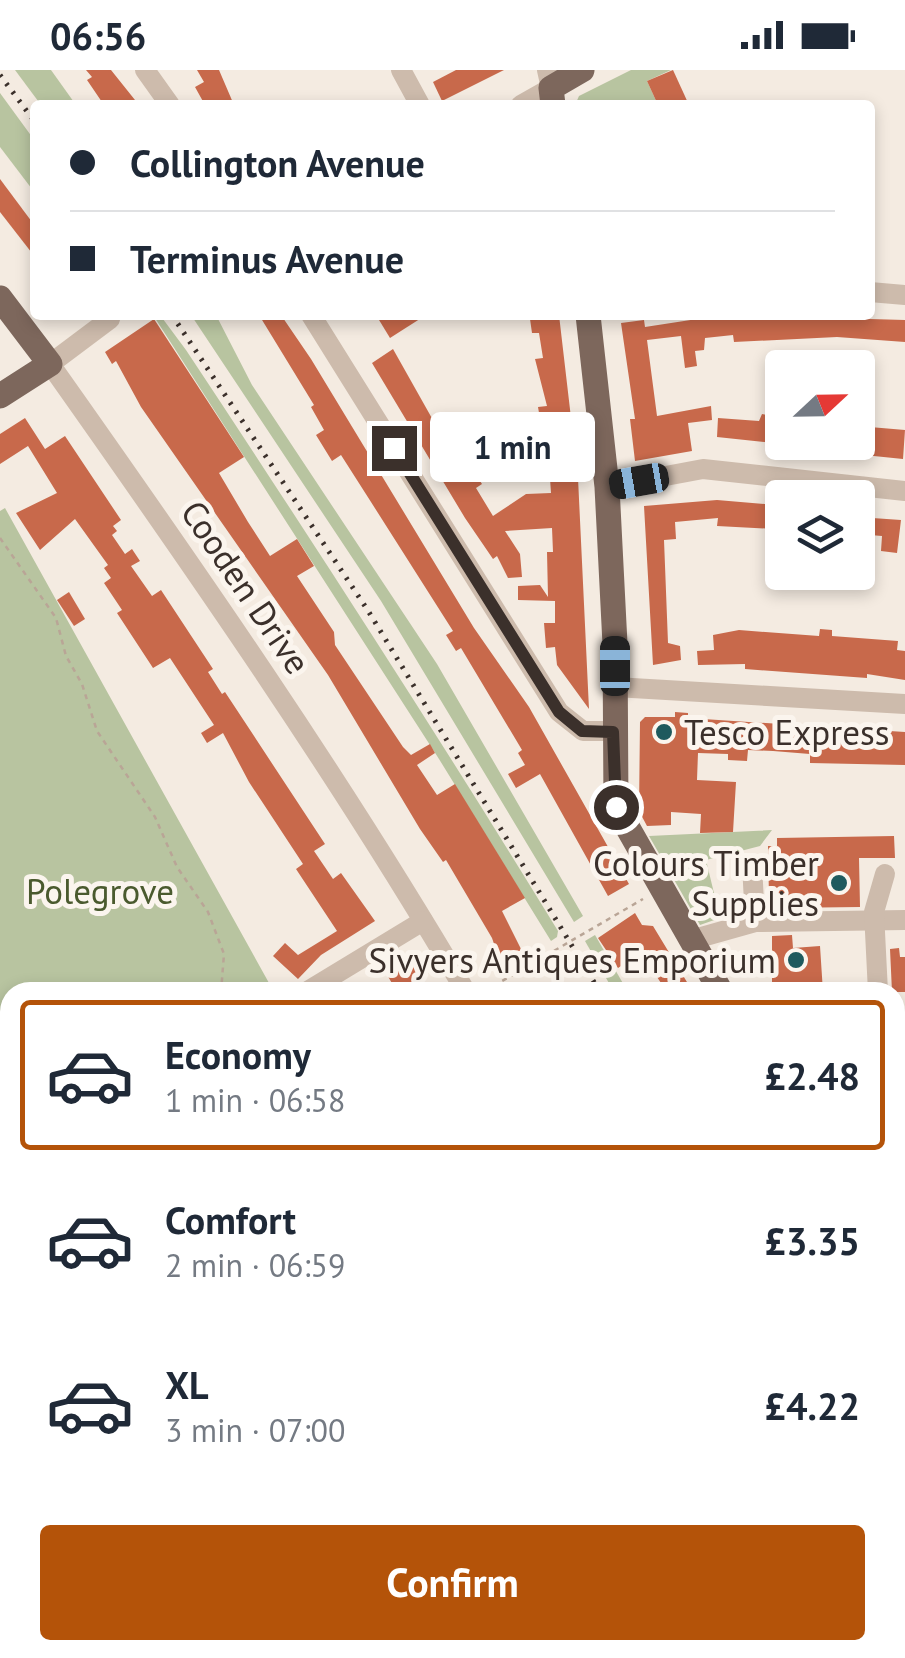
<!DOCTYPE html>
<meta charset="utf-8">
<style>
:root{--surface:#fff;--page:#f6f6f7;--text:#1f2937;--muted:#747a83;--line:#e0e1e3;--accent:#b45309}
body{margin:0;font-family:"PT Sans",sans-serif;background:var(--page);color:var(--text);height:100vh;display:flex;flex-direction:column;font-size:38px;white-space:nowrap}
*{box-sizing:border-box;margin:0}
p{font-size:32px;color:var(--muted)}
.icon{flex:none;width:55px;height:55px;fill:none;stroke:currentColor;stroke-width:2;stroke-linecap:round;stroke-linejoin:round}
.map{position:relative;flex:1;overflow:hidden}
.drawer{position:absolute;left:0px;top:912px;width:905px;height:678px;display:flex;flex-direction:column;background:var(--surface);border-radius:30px 30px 0 0;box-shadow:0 5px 15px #0003}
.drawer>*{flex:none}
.top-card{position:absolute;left:30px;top:30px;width:845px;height:220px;border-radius:10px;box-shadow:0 5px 15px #0003;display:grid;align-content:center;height:220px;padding:0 40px;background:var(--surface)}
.needle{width:65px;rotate:68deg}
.tools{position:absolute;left:765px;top:280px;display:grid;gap:20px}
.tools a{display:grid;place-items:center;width:110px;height:110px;border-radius:10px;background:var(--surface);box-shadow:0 5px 15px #0003;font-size:50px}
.end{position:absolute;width:45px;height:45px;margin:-22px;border:12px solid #3b302b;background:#fff;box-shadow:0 0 0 5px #fff}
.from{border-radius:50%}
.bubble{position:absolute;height:70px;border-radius:10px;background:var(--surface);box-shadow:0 5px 15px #0003;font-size:32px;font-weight:700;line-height:70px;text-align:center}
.car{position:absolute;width:30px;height:60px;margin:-30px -15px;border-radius:12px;box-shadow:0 0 8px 2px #0007;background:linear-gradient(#222 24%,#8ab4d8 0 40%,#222 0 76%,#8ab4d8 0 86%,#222 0)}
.top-card b{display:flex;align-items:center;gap:35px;height:95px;font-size:38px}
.top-card b+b{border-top:2px solid var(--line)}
.top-card i{width:25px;height:25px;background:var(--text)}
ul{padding:18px 0 0;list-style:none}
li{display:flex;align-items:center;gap:30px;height:150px;margin:0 20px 15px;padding:0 20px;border:5px solid transparent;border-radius:10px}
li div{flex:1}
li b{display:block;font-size:38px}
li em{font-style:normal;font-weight:700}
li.active{border-color:var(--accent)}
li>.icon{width:90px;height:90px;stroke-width:1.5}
.action{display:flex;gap:20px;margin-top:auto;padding:20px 40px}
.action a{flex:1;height:115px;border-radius:10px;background:var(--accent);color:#fff;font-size:40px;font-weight:700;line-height:115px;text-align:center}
.status{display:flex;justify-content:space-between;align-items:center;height:70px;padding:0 50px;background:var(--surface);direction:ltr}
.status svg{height:28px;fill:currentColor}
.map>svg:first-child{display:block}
.green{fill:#b8c4a0}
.water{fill:#7fb0b2}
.building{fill:#c8694b}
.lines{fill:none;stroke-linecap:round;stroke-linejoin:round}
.path{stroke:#b9a596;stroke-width:2.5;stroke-dasharray:5 5;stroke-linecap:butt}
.minor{stroke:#cdbbac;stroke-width:20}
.major{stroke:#7d675c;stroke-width:25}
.rail{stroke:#3b302b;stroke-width:5;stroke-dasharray:2.5 8;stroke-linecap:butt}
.route{stroke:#3b302b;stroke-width:12}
.poi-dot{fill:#1f5a5e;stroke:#fbf5ee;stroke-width:4}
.labels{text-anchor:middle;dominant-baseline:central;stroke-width:10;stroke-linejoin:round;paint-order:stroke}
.street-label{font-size:35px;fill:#3b302b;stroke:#fbf5ee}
.poi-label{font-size:35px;fill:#3b302b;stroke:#fbf5ee;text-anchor:end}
.park-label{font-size:35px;fill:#4a5a2e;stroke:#fbf5ee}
</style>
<div class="status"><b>06:56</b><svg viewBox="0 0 49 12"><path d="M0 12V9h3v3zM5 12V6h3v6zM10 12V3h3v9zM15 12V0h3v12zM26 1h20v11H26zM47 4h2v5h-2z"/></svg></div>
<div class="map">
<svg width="905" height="1588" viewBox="0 0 905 1588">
<rect width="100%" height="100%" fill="#f4ebe1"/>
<!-- green -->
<g class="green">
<path d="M15,0H51L76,35H41Z"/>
<path d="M631,0H671L647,11L658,35H575L579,26Z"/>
<path d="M0,23L35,71V123L0,77Z"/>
<path d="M153,245H160L186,280C313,472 438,665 558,861L557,867L551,871L439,689Z"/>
<path d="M191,245H216L252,315L437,594L583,846L574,852L381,531Z"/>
<path d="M5,438L274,922H10V1079L0,1085V441Z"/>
<path d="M772,760L760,776L706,790L720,848L700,855L649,766Z"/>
<path d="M595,865L628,922H614L585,871Z"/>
<path d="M895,1099L905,1121V1210L895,1193Z"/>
<path d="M10,1115V1307L0,1290V1121Z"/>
<path d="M895,1469L905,1487V1565L895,1549Z"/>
<path d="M171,1580H798L803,1588H176Z"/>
</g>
<!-- water -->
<g class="water">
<path d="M527,1580H612L589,1588H513Z"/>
<path d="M643,1580H762L760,1588H655Z"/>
</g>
<!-- building -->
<g class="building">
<path d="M86,0H111L139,35H104L87,10L92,7Z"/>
<path d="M197,0H219L234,35H205L195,17L204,12Z"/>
<path d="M456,0H504L442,31L433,12Z"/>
<path d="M673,0L689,35H658L647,11Z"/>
<path d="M0,109L35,156V187L0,142Z"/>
<path d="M259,245H281L311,289L474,558L529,637L629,814L608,826L540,704L516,718L508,704L525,695L518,683L522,680L461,578L456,581L446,565L453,561L371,432L341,385L332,391L316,365L324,360L311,337L314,335Z"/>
<path d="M376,245H426L390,268Z"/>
<path d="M559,245L578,408L589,639L557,595L555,577L546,578L544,553H555V531L518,530V516L540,515L548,527L547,482H553L552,458L505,461L520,484L522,507L508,508L497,486L493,489L465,448L372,293L393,279L438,359L450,351L456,361L450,365L456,375L450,379L468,406L474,402L482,414L476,418L493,446L526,424L551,423L547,365L543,366L538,337L547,336L535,289L543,288L539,263H532L530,249Z"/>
<path d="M723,245L905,250V272L837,267L734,272L733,265L705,268L704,280L695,281L697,296L685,298L681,266L647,270L657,346L711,336L712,350L688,353L692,381L635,391L630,349H635L621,253L644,250L645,257Z"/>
<path d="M154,249L244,387L219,403L248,452L270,486L297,469L314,496L297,506L334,562L335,575L403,677L411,685L430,674L435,683L417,695L437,725L455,714L525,828L502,841L524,885L502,897L492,868L446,790L443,792L420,759L328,605L141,337L116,291L112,294L105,282Z"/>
<path d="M762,344L782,348V374L717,367L718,348L759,351Z"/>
<path d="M25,348L45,379L65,366L121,450L113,456L117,461L112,465L125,484L132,479L140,491L131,496L152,526L161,520L213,599L208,602L222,624L225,622L325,774L314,781L333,809L341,803L375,851L321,885L298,909L273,886L285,873L298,885L337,861L296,799L303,794L249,712L223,663L207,673L201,663L214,655L170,588L153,598L117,543L122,540L104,513L111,508L104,498L108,495L75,449L40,480L16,443L57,423L28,376L0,394V364Z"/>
<path d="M498,356L516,390L504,395L494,375Z"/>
<path d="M858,356L905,360L903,389L825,381L826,372H858Z"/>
<path d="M717,430L777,435L775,459L717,456L718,448L675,452L676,469L664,470L668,573L680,576L681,590L653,595L644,436Z"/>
<path d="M858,447L901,450L897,483L881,481L882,466L858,464Z"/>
<path d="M69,522L85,549L74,556L57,530Z"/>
<path d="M820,559L832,560V566L898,571L897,580L905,581V610L867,604V608L745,599V594L698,595L697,581L714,580L713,565L739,560L819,566Z"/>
<path d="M675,642L688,643V648L905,662V695L810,693V684L773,681L748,680L747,691L728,690V684L698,683L697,710L736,712L733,762L700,763L701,744L671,742V755L647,756L639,741L640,652L645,647H675Z"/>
<path d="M894,766L895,788H859L860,837L779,838L778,829H769L768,776H777V768Z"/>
<path d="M635,843L642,855L653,856L693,922H667L641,883L618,898L598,868Z"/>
<path d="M792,865L793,878L820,876L823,922L772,921V866Z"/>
<path d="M899,878L900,887H905V922H892L890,879Z"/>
<path d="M420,888L429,903L420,908L428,922H397L386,903Z"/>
</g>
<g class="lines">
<!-- path -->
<g class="path">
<path d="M0,468L56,548L66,586L82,614L97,661L155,747L177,797L208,842L224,884L221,922"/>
<path d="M485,921L643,829"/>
<path d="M0,1065L10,1059"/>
<path d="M0,1135L10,1129"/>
<path d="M0,1203L4,1209"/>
<path d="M239,1580L244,1588"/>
<path d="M469,1580L476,1588"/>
<path d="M505,1580L508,1588"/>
<path d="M777,1580L786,1588"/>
<path d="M300,1588L305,1580"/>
<path d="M765,1588L768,1580"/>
</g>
<!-- minor -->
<g class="minor">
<path d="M145,0L170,35"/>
<path d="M401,0L420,35"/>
<path d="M521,35L551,18L547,0"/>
<path d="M870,222L905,225"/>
<path d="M311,245L559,642L583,661H613"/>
<path d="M110,249L50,294C195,499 339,706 466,922"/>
<path d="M607,417L703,399L905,421"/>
<path d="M615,617L905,634"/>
<path d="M752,794L755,852"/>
<path d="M691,870L755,852L905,850"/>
<path d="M306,922L423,851"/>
<path d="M878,922L874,842L885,804"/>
<path d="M895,1029L905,1026"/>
<path d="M0,1104L10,1098"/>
<path d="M0,1243L10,1248"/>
<path d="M0,1319L10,1335"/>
<path d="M895,1324L905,1331"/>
<path d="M0,1479L10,1496"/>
<path d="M156,1580L161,1588"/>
<path d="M814,1580L819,1588"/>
<path d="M104,1588L118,1580"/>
</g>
<!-- major -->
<g class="major">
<path d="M553,35L551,18L582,0"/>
<path d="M0,228L50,294L0,326"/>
<path d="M588,245L607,417L615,574L616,737L721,922"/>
<path d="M895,1225L905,1243"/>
</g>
<!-- rail -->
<g class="rail">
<path d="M0,5L35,52"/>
<path d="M172,245L367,539L600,922"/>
<path d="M895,1457L905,1475"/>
</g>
</g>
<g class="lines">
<!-- route -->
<path class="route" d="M394,378L559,642L582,661L613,662L616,737"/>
</g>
<!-- markers -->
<g class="poi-dot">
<circle cx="664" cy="662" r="10"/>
<circle cx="839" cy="813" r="10"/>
<circle cx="796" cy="890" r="10"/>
</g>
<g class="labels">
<!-- street labels -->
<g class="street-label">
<text transform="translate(246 517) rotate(56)">Cooden Drive</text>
</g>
<!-- poi labels -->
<g class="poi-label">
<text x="684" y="662" text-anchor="start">Tesco Express</text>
<text x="819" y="793">Colours Timber<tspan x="819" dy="40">Supplies</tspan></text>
<text x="776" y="890">Sivyers Antiques Emporium</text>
</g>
<!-- park labels -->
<g class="park-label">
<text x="100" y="821">Polegrove</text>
</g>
</g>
</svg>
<div class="tools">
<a><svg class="needle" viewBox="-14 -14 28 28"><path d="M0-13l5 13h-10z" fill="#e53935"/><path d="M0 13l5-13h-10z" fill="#747a83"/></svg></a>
<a><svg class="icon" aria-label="layers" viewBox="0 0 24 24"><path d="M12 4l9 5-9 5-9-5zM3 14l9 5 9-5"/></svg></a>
</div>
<i class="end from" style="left:616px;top:737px"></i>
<i class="end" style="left:394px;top:378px"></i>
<div class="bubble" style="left:430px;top:342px;width:165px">1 min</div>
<i class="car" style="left:639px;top:411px;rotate:260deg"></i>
<i class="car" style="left:615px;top:596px;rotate:0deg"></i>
<div class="top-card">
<b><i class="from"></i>Collington Avenue</b>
<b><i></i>Terminus Avenue</b>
</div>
<section class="drawer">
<ul>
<li class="active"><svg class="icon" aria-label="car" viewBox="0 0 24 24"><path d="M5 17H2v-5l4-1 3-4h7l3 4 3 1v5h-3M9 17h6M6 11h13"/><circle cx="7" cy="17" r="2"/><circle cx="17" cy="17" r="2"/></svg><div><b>Economy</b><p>1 min · 06:58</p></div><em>£2.48</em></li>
<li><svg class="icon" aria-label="car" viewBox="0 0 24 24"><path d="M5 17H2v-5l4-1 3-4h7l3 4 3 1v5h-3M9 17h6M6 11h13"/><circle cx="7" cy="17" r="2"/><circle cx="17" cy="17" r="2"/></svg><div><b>Comfort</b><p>2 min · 06:59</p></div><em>£3.35</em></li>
<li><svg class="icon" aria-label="car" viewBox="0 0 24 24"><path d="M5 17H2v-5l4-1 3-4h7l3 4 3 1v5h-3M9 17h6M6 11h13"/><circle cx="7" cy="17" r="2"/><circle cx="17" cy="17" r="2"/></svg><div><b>XL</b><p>3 min · 07:00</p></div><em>£4.22</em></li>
</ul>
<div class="action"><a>Confirm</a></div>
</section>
</div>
